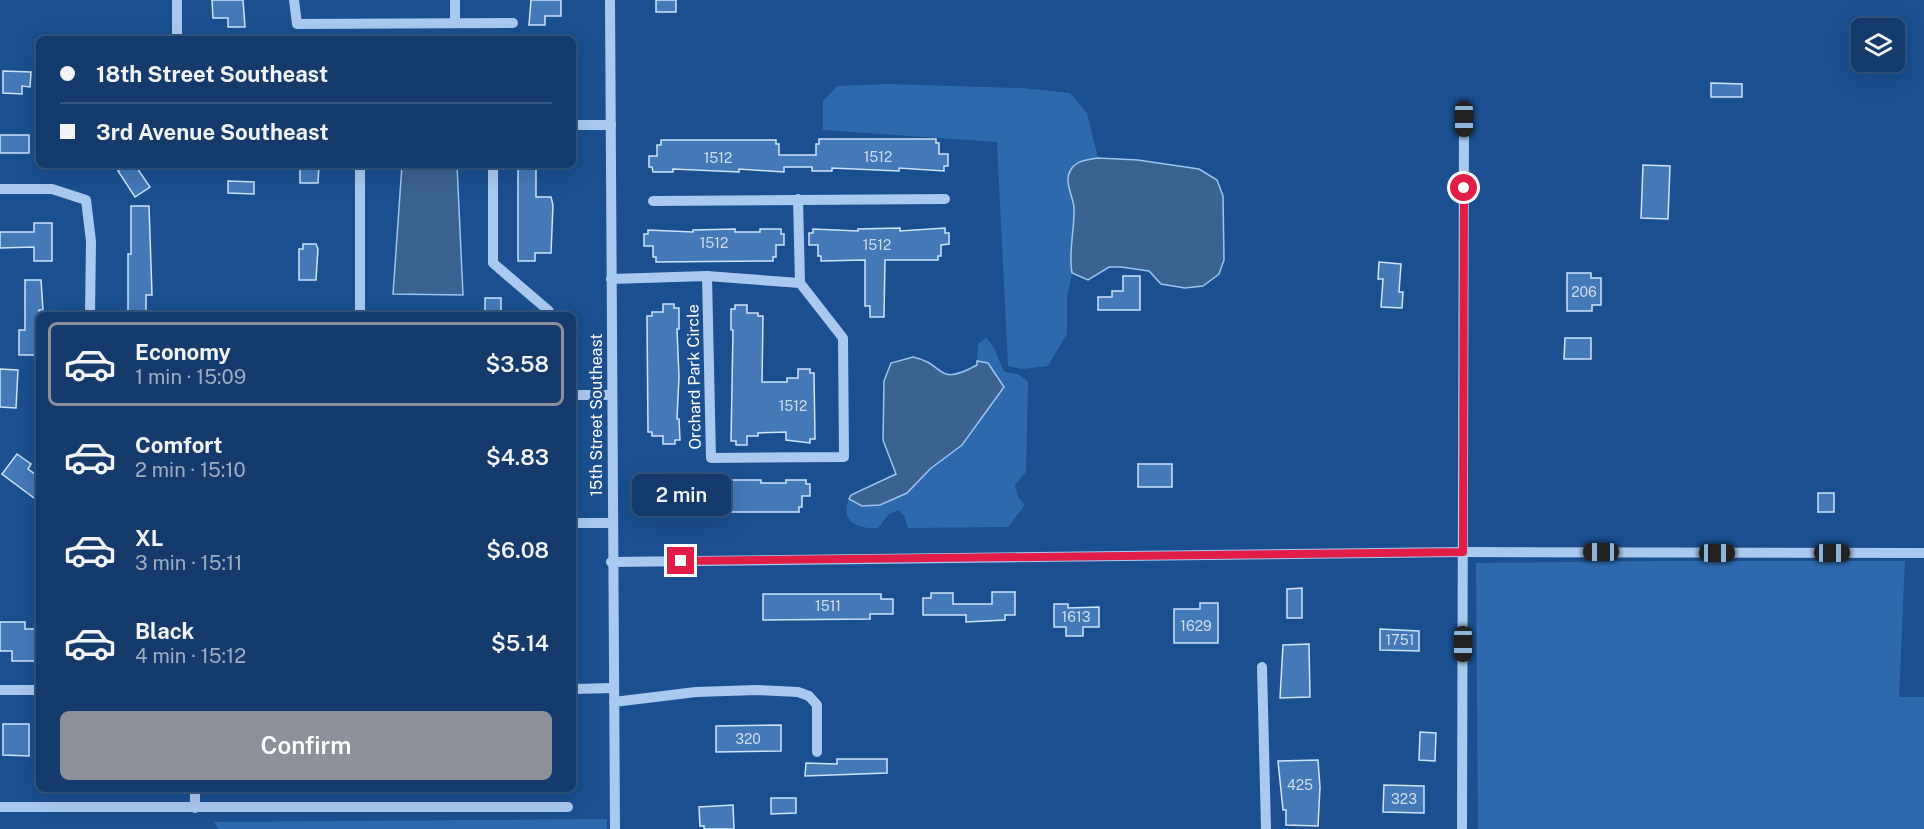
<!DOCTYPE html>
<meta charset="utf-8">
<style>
:root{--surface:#143b6b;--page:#214673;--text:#f1f3f6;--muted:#9dadc1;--line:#33557e;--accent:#8c9099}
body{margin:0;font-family:"Public Sans",sans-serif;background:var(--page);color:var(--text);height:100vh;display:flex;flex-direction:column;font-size:22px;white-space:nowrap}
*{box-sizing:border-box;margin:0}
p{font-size:20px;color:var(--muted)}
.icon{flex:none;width:33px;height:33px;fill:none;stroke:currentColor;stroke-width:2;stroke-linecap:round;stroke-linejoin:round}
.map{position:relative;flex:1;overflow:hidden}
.drawer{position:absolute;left:36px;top:312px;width:540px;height:480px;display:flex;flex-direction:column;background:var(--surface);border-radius:9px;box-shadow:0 6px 24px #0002,0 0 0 2px var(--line)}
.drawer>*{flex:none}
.banner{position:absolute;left:36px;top:36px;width:540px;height:132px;border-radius:9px;box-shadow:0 6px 24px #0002,0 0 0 2px var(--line);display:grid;align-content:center;height:132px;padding:0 24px;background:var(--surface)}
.tools{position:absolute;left:1851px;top:18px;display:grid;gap:12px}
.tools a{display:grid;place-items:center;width:54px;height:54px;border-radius:9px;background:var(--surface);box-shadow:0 6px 24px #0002,0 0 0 2px var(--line);font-size:30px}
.end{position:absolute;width:27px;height:27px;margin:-14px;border:8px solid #e11d48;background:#fff;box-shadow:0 0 0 3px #fff}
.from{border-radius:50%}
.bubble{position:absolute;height:42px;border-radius:9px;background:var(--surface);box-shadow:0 6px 24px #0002,0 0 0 2px var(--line);font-size:20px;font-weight:600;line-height:42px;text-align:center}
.car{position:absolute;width:18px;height:36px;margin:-18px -9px;border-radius:8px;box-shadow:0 0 4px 2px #0007;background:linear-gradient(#222 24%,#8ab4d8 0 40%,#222 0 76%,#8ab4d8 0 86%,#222 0)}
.banner b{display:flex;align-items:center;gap:21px;height:57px;font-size:22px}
.banner b+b{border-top:2px solid var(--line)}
.banner i{width:15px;height:15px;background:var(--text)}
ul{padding:10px 0 0;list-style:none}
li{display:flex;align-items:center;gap:18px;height:84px;margin:0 12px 9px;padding:0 12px;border:3px solid transparent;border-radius:9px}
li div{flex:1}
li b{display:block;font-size:22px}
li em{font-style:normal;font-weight:600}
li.active{border-color:var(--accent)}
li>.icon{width:54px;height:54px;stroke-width:1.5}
.cta{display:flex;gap:12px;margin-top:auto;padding:12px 24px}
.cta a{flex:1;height:69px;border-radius:9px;background:var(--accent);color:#fff;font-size:24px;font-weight:600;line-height:69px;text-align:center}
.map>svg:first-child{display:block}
.green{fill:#2e69ad}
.water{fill:#3c6290;stroke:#9cc4f0;stroke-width:1.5}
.building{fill:#4478b7;stroke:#cfe3fa;stroke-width:1.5}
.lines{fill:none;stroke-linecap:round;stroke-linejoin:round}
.minor{stroke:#a9c9ee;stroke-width:10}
.route{stroke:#e11d48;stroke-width:8}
.labels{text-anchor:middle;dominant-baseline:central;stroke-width:6;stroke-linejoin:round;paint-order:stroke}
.number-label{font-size:14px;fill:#d0dded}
.street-label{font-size:16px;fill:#fff;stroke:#1b4f8f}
</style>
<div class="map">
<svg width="1924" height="829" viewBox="0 0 1924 829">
<rect width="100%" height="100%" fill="#1b4f8f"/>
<!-- green -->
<g class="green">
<path d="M888,84L1022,88L1070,93L1087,113L1098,158L1080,161L1070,185L1074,207L1071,252L1072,273L1067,298V334L1048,366L1022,369L1008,366L997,142L823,130V101L837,86Z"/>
<path d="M986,338C997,347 997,360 1005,372L1018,374L1028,382L1026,472L1015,485L1018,497L1025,505L1008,527L908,528L904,516L899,510L889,514L878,528C859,529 839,522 849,499L862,506L907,493L930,469L988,363L977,361L978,344Z"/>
<path d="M1658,561H1905L1899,697H1924V829H1478L1476,563Z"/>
<path d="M607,819V829H218L214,822Z"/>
</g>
<!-- water -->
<g class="water">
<path d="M1098,158L1138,160L1199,169L1217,180L1223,196L1224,260L1219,274L1203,286L1185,288L1161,284L1149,271L1121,267H1109L1088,280L1072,273C1068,251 1075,229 1074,207C1073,197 1064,181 1070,171C1076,160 1087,160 1098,158Z"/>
<path d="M402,165H457L463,295L393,294Z"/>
<path d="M913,357C947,364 935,388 977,365V361L988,363L1004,387L962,445L930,469L907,493L880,505L862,506L849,499L851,495L896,474L883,440L884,381L891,363Z"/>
</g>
<!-- building -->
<g class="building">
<path d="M212,0H243L245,27H228V18H213Z"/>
<path d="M531,0H561V16H545V25H529Z"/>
<rect x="656" y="0" width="20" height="12"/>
<path d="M3,71L31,72L30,87L22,86V94L3,93Z"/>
<path d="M1711,83L1742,84V97H1711Z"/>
<rect x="0" y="135" width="29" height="18"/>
<path d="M819,139H936V143H939V154H948V166H944V171L899,168V171L832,168V171H812V167H784V172L739,169V172L673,169V172H653L652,167H649V156H657V145H661V140H776V144H779V155H816V144H819Z"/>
<path d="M127,165H135L150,187L135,197L118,171Z"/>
<path d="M300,165H319L318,183H300Z"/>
<path d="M518,165H536V197H551L553,205L551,253H535V261H518Z"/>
<path d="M1643,165L1670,166L1668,219L1641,218Z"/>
<path d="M228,181L254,182V194L228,193Z"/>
<path d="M131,206H149L152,295H146V315H128V254H131Z"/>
<path d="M34,223H52V261H34V247L0,248V232H34Z"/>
<path d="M900,228V231L945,228V233H949V244L941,245V256H938V260H885L884,317H870V306H865V260L821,261V256H818V245H809V233H813V229L858,231V229Z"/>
<path d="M735,229V232H760V229H781V234H784V245H776V257H773V261L656,262V257H653V246H644V234H648V230L693,232V230Z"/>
<path d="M303,244H316L318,249L316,280H299V249H303Z"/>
<path d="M1379,262L1401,264L1399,292H1403L1402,308L1381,307L1383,279H1378Z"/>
<path d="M1567,273H1591V278H1601V305H1592V311H1567Z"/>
<path d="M1123,276H1140V310H1098V297H1112V291H1123Z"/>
<path d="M25,280H41L43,310H39V355H19V330H25Z"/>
<rect x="485" y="298" width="16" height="17"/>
<path d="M663,304H674V308H679V329H677L679,377L677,419H679L680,440H675V444H663V436H652V432H648L647,316H652V312H663Z"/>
<path d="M735,305H747V313H758V316H763L762,382H787V378H798V369H810V373H814L815,439H810V443L786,440V432L758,433V436H747V445H736V441H731L733,330H731V309H735Z"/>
<path d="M1565,338H1591V359H1564Z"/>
<path d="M0,369L18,370L16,408L0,407Z"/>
<path d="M17,454L31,464L28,469L39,477V491L34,498L2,474Z"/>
<rect x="1138" y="464" width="34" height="23"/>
<path d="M674,480L719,483V480H761V483H786V480H806V484H810V496H802V507H799V512H682V508H679V497H670V485H674Z"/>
<rect x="1818" y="493" width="16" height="19"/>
<path d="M1302,588V618H1287V589Z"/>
<path d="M992,592H1015V615H1005V620L966,622V615H923V598H931V593H953V604H992Z"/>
<path d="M763,594H881V599H893V614H870V619L763,620Z"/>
<path d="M1200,603H1218V643H1174V609H1200Z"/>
<path d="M1054,604H1068V608L1099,607V627H1083V636H1066V627H1054Z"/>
<path d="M0,622H25V629H37V661H12V651H0Z"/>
<path d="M1380,629L1419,631V651L1380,650Z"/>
<path d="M1309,644L1310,697L1280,698L1283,645Z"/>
<path d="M3,724H29V756L3,755Z"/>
<path d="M781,725V751L716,752V726Z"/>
<path d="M1420,732L1436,733L1435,761L1419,760Z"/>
<path d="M837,759H887V773L805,776L806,763L837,764Z"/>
<path d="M1318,760L1320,787L1318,826L1286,825V810H1283L1278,761Z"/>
<path d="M1384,785L1424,786V813L1383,812Z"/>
<path d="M771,798H796V813L771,814Z"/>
<path d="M733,805L734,829H704V826H700L699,807Z"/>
</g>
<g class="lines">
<!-- minor -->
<g class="minor">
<path d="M294,0L297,24L513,23"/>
<path d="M455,0V22"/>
<path d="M610,0L615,829"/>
<path d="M177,39V0"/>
<path d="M573,125H611"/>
<path d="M493,165V263L549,311V315"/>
<path d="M0,189H52L86,200L91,241L90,315"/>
<path d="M798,199L800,283"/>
<path d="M653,201L945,199"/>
<path d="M611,279L707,276L800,283L843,338L844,457L711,458L707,276"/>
<path d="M360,315V165"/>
<path d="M573,395H611"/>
<path d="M573,523H611"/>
<path d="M611,562L1463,552L1924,553"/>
<path d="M1262,667L1266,829"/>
<path d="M573,689L614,688"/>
<path d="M0,690H39"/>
<path d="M614,702L696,692L757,690L798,692L809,696L817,705V752"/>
<path d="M0,807H568"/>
<path d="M195,808V789"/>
<path d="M1462,829L1464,119"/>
</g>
</g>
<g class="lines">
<!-- route -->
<path class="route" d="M681,561L1463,552L1464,188"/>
</g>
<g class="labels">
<!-- number labels -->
<g class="number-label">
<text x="878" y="157">1512</text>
<text x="718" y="158">1512</text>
<text x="714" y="243">1512</text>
<text x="877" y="245">1512</text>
<text x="1584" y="292">206</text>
<text x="793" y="406">1512</text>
<text x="828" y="606">1511</text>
<text x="1076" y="617">1613</text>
<text x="1196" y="626">1629</text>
<text x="1400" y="640">1751</text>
<text x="748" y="739">320</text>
<text x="1300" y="785">425</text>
<text x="1404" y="799">323</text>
</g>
<!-- street labels -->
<g class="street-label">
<text transform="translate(694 377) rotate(-91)">Orchard Park Circle</text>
<text transform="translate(596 415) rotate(-90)">15th Street Southeast</text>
</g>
</g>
</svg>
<div class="tools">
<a><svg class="icon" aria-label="layers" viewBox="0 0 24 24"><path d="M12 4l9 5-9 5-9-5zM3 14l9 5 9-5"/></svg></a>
</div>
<i class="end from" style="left:1464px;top:188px"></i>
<i class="end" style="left:681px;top:561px"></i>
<div class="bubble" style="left:632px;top:474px;width:99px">2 min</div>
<i class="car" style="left:1464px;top:119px;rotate:180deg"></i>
<i class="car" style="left:1601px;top:552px;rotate:270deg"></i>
<i class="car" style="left:1717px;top:553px;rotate:90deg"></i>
<i class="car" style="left:1832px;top:553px;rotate:90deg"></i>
<i class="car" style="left:1463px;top:644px;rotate:180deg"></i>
<div class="banner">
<b><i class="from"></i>18th Street Southeast</b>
<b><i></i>3rd Avenue Southeast</b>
</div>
<section class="drawer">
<ul>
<li class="active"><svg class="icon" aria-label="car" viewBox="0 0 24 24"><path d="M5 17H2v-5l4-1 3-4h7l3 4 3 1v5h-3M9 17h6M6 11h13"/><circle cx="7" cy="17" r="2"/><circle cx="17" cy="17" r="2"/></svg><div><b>Economy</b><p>1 min · 15:09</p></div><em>$3.58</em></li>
<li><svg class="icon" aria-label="car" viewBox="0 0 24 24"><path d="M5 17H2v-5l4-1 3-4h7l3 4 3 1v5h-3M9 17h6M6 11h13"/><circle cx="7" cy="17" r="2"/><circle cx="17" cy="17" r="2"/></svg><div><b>Comfort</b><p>2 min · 15:10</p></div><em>$4.83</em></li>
<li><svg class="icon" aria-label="car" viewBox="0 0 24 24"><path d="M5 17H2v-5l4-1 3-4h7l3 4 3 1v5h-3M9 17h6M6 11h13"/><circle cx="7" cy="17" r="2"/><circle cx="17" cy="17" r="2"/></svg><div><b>XL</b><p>3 min · 15:11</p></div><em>$6.08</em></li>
<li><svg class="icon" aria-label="car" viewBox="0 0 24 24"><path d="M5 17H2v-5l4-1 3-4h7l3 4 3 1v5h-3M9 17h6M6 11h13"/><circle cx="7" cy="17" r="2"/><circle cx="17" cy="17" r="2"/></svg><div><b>Black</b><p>4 min · 15:12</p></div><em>$5.14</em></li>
</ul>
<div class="cta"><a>Confirm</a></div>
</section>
</div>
